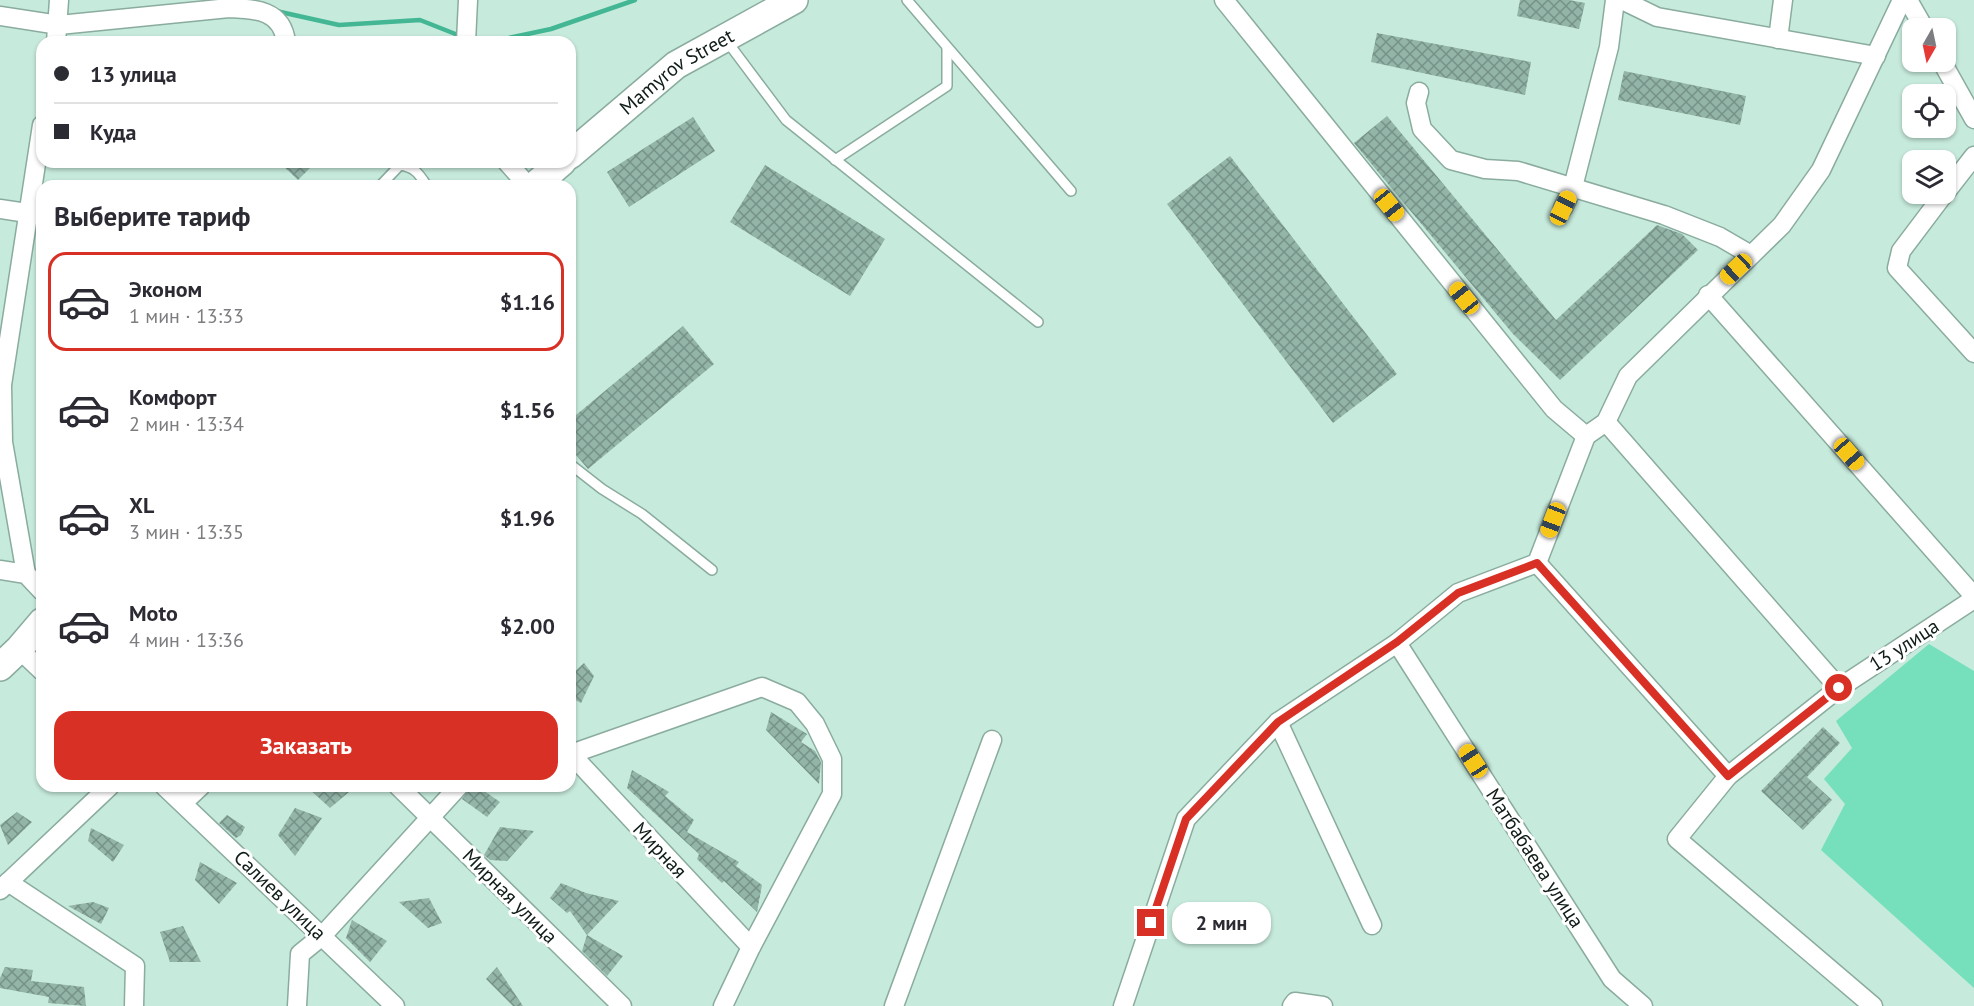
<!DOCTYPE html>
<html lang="ru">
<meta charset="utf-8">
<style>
:root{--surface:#fff;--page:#f2f2f3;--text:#2b2b33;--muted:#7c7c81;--line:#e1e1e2;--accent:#d93025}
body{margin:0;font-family:"PT Sans",sans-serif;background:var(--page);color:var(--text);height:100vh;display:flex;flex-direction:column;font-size:22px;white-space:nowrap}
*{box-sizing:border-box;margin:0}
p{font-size:20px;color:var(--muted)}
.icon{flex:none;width:33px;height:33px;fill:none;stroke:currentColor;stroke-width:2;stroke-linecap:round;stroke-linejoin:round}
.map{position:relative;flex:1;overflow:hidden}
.side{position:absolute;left:36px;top:180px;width:540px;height:612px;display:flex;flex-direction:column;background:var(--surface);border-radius:18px;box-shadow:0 2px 4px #0004}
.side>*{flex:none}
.guide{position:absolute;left:36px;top:36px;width:540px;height:132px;border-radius:18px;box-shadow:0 2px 4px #0004;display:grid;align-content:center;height:132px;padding:0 18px;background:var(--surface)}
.needle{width:39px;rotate:189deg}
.buttons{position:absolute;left:1902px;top:18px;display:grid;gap:12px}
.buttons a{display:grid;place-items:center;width:54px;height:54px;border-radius:12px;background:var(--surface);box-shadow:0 2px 4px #0004;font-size:30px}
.end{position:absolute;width:27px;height:27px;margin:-14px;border:8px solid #d93025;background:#fff;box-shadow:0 0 0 3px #fff}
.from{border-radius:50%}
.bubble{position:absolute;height:42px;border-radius:18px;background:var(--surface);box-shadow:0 2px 4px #0004;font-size:20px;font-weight:800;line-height:42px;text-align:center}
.car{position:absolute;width:18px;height:36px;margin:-18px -9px;border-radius:8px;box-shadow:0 0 4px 2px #0007;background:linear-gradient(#f5c518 24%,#345 0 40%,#f5c518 0 76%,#345 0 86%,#f5c518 0)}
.guide b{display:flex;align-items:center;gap:21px;height:57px;font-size:22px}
.guide b+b{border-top:2px solid var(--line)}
.guide i{width:15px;height:15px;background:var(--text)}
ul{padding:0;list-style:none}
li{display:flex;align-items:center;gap:18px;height:99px;margin:0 12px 9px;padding:0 6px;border:3px solid transparent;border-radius:18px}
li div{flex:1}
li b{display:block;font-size:22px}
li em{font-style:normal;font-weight:800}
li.on{border-color:var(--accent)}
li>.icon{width:54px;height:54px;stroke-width:1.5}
h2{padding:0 18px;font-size:27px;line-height:72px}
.cta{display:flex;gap:12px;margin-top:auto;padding:12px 18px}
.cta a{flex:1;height:69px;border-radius:18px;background:var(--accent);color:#fff;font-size:24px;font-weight:800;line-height:69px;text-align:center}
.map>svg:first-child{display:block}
.green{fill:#76dfbc}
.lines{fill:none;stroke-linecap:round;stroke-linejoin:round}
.stream{stroke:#43b693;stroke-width:4.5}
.building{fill:url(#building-cross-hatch)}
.service-casing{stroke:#8aac9e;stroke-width:12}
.minor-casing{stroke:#8aac9e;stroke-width:21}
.primary-casing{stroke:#8aac9e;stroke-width:30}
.service{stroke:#fff;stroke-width:9}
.minor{stroke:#fff;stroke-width:18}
.primary{stroke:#fff;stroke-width:27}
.route{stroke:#d93025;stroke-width:8}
.labels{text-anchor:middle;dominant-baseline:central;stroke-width:6;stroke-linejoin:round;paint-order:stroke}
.street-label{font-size:20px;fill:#0f1c17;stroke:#fff}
</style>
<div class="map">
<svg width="1974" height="1006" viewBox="0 0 1974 1006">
<defs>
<pattern id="building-cross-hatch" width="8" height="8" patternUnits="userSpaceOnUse" patternTransform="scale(1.5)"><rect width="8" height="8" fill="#93b5a8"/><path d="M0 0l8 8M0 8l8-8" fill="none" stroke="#769288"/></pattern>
</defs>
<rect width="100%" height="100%" fill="#c6eadc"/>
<!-- green -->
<path class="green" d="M1929,644L1974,671V988L1821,850L1845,804L1824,779L1852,748L1836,721Z"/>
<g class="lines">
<!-- stream -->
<g class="stream">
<path d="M276,11L339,25L420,20L463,37"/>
<path d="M490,42L551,29L635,0"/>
</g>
</g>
<!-- building -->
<g class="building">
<path d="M1520,0H1569L1585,3L1579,29L1517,16Z"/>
<path d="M1377,33L1531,62L1525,95L1371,62Z"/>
<path d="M1624,71L1746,96L1740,125L1618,100Z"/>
<path d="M1387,116L1556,320L1657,225L1682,234L1698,250L1560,380L1513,334L1354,143Z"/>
<path d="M693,117L715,151L629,207L607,172Z"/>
<path d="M1230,156L1397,374L1333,423L1167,204Z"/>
<path d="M279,162H316L298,180Z"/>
<path d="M765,165L885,239L850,296L730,222Z"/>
<path d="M683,326L714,364L588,469L570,448V420Z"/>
<path d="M584,663L594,676L581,703L570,697V676Z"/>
<path d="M771,712L807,734L801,742L815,751L821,762L819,784L766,730Z"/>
<path d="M1823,727L1840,743L1807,777L1832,800L1803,830L1761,791Z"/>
<path d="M632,770L669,792L665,796L694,820L687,832L739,862L736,866L762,885L757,912L724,881L722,883L697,859L699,854L627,788Z"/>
<path d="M306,786H356L330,808Z"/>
<path d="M472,786H477L500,802L487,817L462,799Z"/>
<path d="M295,808L322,818L295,856L278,835Z"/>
<path d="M17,812L32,822L8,845L0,825Z"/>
<path d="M227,815L245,827L241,835L236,838L219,823Z"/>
<path d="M500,827L534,831L507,861L490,860L484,855Z"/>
<path d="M91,828L124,845L113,862L88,841Z"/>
<path d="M200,862L237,883L219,904L195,880Z"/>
<path d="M561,883L586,893L619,901L587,935L570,911L567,913L550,898Z"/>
<path d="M429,898L442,923L428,928L399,902Z"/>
<path d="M93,902L109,908L101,924L68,906Z"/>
<path d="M352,920L387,941L370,962L346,938Z"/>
<path d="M183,926L201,962H170L160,932Z"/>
<path d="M587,935L623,956L607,976L582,951Z"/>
<path d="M5,967L33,970L31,981L84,987L86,1006L48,1003L49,997L0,988V978Z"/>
<path d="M497,967L523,1006H513L486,979Z"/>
</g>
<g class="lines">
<defs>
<g id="service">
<path d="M907,0L1071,191"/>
<path d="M726,40L786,120L1038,322"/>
<path d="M835,160L947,86V48"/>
<path d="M380,186L400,165C415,167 419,174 427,186"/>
<path d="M570,464L602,489L642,514L712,570"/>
</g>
<g id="minor">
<path d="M1224,0L1554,409L1586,436"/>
<path d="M1622,0L1657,17L1876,56"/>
<path d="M1908,0L1924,28"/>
<path d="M0,16L59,25L229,8C256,9 282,10 286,42"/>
<path d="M1778,39L1783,0"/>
<path d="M56,42L59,0"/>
<path d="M466,42L468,0"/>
<path d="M1942,62L1974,119"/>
<path d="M1419,92L1416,103L1422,129L1451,160L1485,169L1518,171L1664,215L1720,237L1751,255"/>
<path d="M507,162L528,186"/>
<path d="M1946,192L1974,156"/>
<path d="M1944,194L1901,251L1897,268L1974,353"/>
<path d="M1563,208L1573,187L1609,47L1615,0"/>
<path d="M0,209L27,213"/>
<path d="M1708,295L1974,596"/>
<path d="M1606,422L1839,688"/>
<path d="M1537,563L1728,776"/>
<path d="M0,570L26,574L42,591"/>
<path d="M26,574L3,442L2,385L42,125"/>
<path d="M1397,643L1612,979L1643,1006"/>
<path d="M19,649L42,671"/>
<path d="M1278,722L1372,925"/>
<path d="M570,753L751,947"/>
<path d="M571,754L762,687L797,702L815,724L832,759V794L751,947L723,1006"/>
<path d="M164,786L395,1006"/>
<path d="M398,786L622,1006"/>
<path d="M184,802L201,786"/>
<path d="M8,882L135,966L134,1006"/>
<path d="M0,890L110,786"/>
<path d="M297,1006L300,954L322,936L459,786"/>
<path d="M894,1006L992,740"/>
<path d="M1123,1006L1186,819L1278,722L1397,643L1458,593L1537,563L1586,436L1606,422L1628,376L1782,225L1821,170L1902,0"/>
<path d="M1292,1006L1295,1002L1323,1006"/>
<path d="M1873,1006L1677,839L1728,776L1839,688L1974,599"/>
</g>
<g id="primary">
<path id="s1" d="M570,155L676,65L794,0"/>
<path d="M534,186L562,162"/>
<path d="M0,667L19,649L42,622"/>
</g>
</defs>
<!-- service casing -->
<use href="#service" class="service-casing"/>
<!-- minor casing -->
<use href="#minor" class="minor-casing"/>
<!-- primary casing -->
<use href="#primary" class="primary-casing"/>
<!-- service -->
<use href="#service" class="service"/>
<!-- minor -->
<use href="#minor" class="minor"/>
<!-- primary -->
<use href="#primary" class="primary"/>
</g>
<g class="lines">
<!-- route -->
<path class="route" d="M1151,923L1186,819L1278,722L1397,642L1458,593L1537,563L1728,776L1839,688"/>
</g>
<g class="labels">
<!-- street labels -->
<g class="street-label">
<text stroke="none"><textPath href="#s1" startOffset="136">Mamyrov Street</textPath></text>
<text transform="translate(1904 645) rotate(-33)">13 улица</text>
<text transform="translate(660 850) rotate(47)">Мирная</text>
<text transform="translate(1535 858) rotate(57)">Матбабаева улица</text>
<text transform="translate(280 895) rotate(44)">Салиев улица</text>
<text transform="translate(510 896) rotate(45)">Мирная улица</text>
</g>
</g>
</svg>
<div class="buttons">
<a><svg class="needle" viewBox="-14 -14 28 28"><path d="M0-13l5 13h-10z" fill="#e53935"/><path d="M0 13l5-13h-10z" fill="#7c7c81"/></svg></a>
<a><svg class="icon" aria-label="locate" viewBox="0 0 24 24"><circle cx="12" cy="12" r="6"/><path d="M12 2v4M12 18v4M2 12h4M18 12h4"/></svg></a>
<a><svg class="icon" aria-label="layers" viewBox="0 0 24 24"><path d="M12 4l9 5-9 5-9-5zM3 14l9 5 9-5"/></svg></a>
</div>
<i class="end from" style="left:1839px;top:688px"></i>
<i class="end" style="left:1151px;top:923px"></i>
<div class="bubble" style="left:1172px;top:902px;width:99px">2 мин</div>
<i class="car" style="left:1389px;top:205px;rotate:141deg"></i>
<i class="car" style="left:1563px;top:208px;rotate:26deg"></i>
<i class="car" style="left:1736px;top:269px;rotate:227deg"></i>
<i class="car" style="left:1464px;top:298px;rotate:321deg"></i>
<i class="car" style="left:1849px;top:454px;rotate:139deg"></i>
<i class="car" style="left:1553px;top:520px;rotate:201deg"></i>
<i class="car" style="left:1473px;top:761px;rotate:327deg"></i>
<div class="guide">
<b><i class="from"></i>13 улица</b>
<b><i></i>Куда</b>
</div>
<section class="side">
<h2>Выберите тариф</h2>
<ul>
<li class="on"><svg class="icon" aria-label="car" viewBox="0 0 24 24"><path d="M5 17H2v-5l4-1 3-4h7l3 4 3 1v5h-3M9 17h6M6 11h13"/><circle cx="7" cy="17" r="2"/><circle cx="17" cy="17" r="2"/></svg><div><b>Эконом</b><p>1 мин · 13:33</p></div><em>$1.16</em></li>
<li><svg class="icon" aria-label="car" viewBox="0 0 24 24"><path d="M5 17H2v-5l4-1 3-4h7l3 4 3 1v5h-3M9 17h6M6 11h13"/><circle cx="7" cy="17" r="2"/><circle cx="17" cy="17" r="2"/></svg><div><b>Комфорт</b><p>2 мин · 13:34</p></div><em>$1.56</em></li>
<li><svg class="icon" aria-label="car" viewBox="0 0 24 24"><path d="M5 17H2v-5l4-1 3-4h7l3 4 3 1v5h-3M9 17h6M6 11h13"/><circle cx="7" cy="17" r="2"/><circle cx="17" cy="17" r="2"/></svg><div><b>XL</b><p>3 мин · 13:35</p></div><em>$1.96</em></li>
<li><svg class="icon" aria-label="car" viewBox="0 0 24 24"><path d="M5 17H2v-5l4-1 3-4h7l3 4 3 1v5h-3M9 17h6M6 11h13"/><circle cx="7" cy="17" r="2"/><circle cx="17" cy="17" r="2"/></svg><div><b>Moto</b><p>4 мин · 13:36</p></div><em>$2.00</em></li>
</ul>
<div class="cta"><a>Заказать</a></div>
</section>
</div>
